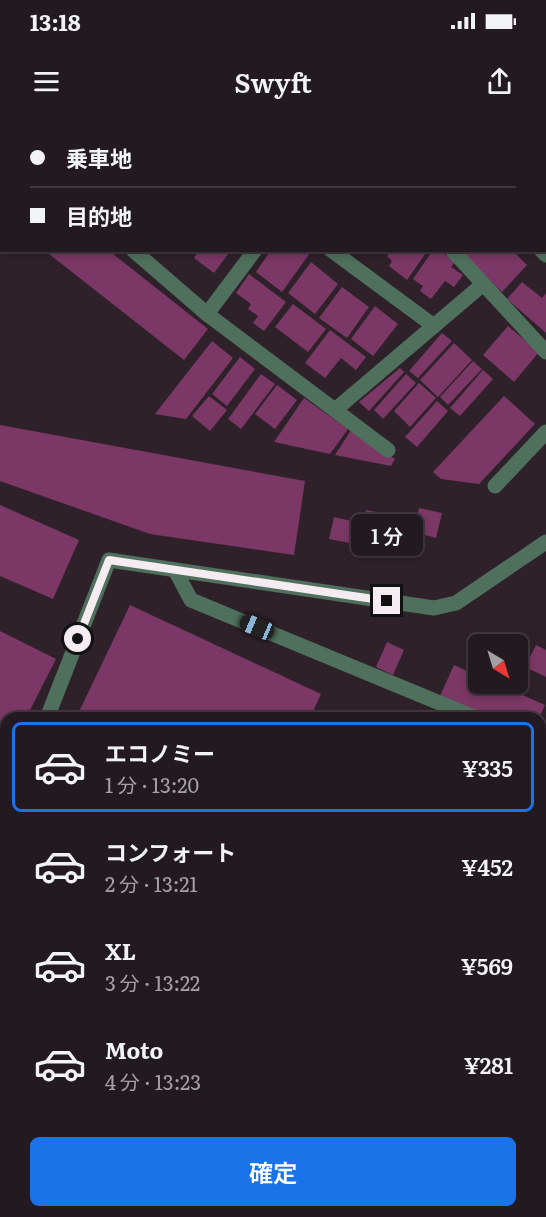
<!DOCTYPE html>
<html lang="ja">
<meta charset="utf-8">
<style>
:root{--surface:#231920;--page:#2f262d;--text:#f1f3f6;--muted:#a3a0a5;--line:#40383e;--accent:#1a73e8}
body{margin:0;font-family:Literata,"Noto Sans JP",serif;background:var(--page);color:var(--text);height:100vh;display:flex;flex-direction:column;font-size:22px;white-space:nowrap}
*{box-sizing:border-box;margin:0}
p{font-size:20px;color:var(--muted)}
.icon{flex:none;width:33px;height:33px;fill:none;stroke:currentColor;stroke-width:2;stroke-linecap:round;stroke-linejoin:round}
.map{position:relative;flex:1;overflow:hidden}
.details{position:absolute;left:0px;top:592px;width:546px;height:506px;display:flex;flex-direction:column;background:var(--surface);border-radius:18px 18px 0 0;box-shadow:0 3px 9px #0003,0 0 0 2px var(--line)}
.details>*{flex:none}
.hud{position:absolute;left:0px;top:0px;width:546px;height:132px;box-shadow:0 3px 9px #0003,0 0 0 2px var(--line);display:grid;align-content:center;height:132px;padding:0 30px;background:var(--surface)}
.needle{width:39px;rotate:142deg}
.buttons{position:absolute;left:468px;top:514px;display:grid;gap:12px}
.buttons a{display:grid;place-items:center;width:60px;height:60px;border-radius:9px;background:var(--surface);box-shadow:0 3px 9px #0003,0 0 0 2px var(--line);font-size:30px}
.end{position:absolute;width:27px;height:27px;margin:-14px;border:8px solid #f5ecf1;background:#111;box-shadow:0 0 0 3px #111}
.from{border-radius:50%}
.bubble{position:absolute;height:42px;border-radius:9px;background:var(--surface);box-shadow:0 3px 9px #0003,0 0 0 2px var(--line);font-size:20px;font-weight:600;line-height:42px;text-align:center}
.car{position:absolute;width:18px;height:36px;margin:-18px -9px;border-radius:8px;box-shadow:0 0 4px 2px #0007;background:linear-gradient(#222 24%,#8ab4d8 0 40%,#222 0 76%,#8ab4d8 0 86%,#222 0)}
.hud b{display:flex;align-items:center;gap:21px;height:57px;font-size:22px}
.hud b+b{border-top:2px solid var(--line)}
.hud i{width:15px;height:15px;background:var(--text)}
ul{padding:10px 0 0;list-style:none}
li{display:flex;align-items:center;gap:18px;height:90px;margin:0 12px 9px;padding:0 18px;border:3px solid transparent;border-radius:9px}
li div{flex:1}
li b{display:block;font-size:22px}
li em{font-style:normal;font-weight:600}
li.selected{border-color:var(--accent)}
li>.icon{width:54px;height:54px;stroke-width:1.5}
.button{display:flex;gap:12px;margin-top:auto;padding:12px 30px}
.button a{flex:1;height:69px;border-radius:9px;background:var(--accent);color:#fff;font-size:24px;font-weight:600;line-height:69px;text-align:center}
.status{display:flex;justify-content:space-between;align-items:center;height:42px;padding:0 30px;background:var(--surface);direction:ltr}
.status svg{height:16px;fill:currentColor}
header{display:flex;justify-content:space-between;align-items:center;height:78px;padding:0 30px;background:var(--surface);font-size:27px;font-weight:600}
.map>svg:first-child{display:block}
.building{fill:#7b3765}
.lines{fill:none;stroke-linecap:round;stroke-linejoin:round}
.minor{stroke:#4f705c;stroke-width:15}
.route{stroke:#f5ecf1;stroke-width:8}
</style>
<div class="status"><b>13:18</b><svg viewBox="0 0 49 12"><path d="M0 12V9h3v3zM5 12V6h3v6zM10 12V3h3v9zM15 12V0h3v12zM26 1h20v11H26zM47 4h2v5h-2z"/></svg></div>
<header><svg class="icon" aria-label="menu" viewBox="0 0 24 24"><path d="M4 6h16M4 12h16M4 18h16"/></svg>Swyft<svg class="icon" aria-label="share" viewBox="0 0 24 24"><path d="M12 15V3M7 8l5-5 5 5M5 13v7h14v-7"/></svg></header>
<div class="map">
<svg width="546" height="1097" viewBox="0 0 546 1097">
<rect width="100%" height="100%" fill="#2f212a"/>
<!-- building -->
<g class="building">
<path d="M44,130H108L208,209L184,240Z"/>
<path d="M199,130H231L214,153L194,138Z"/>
<path d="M271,130H307L310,133L282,172L256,152Z"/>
<path d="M391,130H428L407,160L389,146L392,141L387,136Z"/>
<path d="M433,130H439L455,142L451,147L463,155L454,167L445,161L431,179L420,171L423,166L413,159Z"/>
<path d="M463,130H512L527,145L502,172L461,132Z"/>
<path d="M311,142L338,164L315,194L288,173Z"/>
<path d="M249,154L286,182L264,211L253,203L258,196L248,189L251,184L236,173Z"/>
<path d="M522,162L542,178L546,173V213L507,179Z"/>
<path d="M342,167L369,187L347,218L319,198Z"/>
<path d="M293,184L326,209L308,232L275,207Z"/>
<path d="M375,186L398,204L373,236L351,219Z"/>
<path d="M508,206L539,232L514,262L483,235Z"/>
<path d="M330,210L366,237L356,250L341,238L325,258L305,243Z"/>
<path d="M442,213L452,221L418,258L409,251Z"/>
<path d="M212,221L233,238L186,299L155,294Z"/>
<path d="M454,223L472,240L438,277L420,260Z"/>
<path d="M240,237L255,249L227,286L212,274Z"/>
<path d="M473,241L482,249L448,285L440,277Z"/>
<path d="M400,248L404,252L369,291L359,282Z"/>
<path d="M483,250L493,259L460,296L450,288Z"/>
<path d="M261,254L275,264L241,309L228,299Z"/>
<path d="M406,254L416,263L383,299L374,290Z"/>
<path d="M419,263L436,278L410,307L394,291Z"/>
<path d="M277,265L297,280L275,309L255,294Z"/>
<path d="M209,276L227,290L210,311L192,296Z"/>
<path d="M504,276L535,304L479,364L441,359L433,352Z"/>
<path d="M304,278L348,309L330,334L274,322Z"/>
<path d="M437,281L448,291L417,327L405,317Z"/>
<path d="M0,305L305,361L294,435L150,414L0,361Z"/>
<path d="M351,310L395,339L391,346L335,335Z"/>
<path d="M0,385L79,420L53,479L0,456Z"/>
<path d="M419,388L442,393L436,418L413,412Z"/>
<path d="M366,390L411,399L405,430L360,421Z"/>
<path d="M334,397L360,403L355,424L329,419Z"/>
<path d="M130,485L321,574L310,598H76Z"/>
<path d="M0,511L56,539L26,598H6V638L0,650Z"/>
<path d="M387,522L404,530L393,555L376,547Z"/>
<path d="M536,525L546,530V557L525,547Z"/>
<path d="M454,545L478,556V564H498L545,585L539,598H492L440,576Z"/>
<path d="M540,671L546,674V881L540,878Z"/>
<path d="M6,756V843L0,840V769Z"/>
<path d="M540,912L546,915V1087L540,1084Z"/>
<path d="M182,1092H248L246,1097H193Z"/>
<path d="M312,1092H487L498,1097H310Z"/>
</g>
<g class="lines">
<!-- minor -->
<g class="minor">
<path d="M205,0L207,2"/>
<path d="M431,0V2"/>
<path d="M108,2L109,0"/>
<path d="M295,2L296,0"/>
<path d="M0,122L2,121"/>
<path d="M133,130L207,194L388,330"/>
<path d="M331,130L434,206"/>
<path d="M452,130L546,232"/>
<path d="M541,130L546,135"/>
<path d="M207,194L255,130"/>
<path d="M335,290L482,165"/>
<path d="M495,366L546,312"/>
<path d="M175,450L191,480L476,598"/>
<path d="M47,598L109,440L434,488L456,483L546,422"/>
<path d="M540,625L546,627"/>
<path d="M0,717L6,702"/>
<path d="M0,990L6,1022"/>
<path d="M124,1092L135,1097"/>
</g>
</g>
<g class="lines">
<!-- route -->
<path class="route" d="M78,519L109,440L387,481"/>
</g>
</svg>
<div class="buttons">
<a><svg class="needle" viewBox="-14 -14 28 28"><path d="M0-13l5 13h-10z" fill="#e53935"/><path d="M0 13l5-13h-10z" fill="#a3a0a5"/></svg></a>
</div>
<i class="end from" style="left:78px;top:519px"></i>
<i class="end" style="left:387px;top:481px"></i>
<div class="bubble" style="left:351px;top:394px;width:72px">1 分</div>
<i class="car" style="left:257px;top:507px;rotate:293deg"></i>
<div class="hud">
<b><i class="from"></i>乗車地</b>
<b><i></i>目的地</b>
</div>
<section class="details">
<ul>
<li class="selected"><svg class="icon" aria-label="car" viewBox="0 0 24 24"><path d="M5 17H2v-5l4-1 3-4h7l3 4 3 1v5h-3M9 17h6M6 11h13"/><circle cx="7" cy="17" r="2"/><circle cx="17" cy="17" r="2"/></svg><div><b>エコノミー</b><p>1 分 · 13:20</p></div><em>¥335</em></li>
<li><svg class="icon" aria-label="car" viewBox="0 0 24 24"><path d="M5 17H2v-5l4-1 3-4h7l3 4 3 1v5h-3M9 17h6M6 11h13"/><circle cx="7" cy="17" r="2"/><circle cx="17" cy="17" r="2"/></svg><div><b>コンフォート</b><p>2 分 · 13:21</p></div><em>¥452</em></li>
<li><svg class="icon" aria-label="car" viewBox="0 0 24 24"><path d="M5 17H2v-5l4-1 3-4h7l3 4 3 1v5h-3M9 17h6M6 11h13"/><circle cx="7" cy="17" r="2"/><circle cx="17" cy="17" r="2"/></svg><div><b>XL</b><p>3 分 · 13:22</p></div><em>¥569</em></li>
<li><svg class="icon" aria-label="car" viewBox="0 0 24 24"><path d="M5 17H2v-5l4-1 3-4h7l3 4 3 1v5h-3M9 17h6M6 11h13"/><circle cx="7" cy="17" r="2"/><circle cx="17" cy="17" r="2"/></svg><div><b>Moto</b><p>4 分 · 13:23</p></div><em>¥281</em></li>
</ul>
<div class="button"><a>確定</a></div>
</section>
</div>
